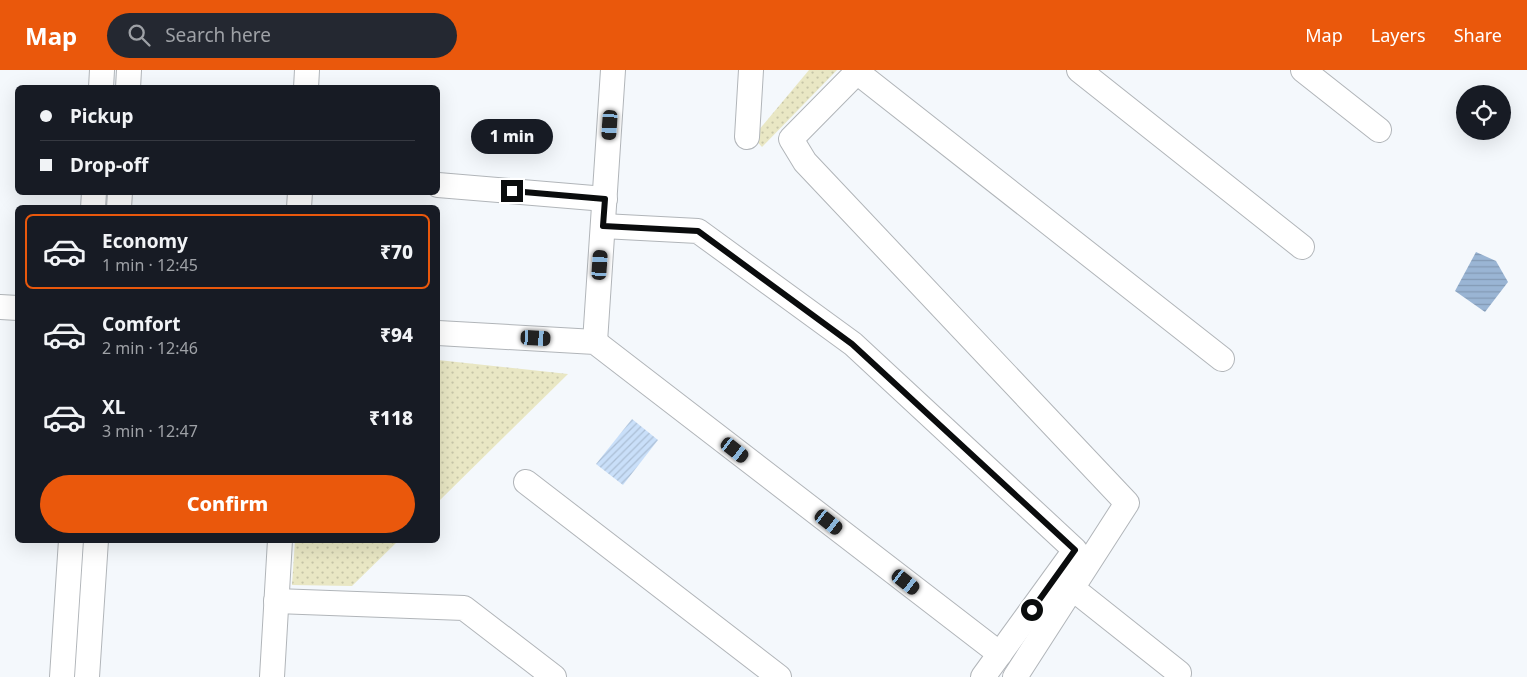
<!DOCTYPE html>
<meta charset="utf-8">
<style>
:root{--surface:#171b24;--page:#242831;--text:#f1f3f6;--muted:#9ea1a6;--line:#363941;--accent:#ea580c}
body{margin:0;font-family:"Noto Sans",sans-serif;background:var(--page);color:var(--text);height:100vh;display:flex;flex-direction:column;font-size:19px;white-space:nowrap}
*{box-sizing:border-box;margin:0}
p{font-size:16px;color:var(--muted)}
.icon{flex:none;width:28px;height:28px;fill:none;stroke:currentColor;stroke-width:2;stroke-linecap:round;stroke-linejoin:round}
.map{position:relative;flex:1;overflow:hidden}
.sheet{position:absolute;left:15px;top:135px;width:425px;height:338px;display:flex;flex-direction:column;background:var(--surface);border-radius:8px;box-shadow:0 5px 20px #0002}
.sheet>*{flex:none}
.top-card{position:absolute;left:15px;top:15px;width:425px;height:110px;border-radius:8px;box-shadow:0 5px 20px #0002;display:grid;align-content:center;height:110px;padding:0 25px;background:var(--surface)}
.controls{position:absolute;left:1456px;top:15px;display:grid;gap:10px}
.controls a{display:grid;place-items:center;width:55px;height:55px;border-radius:50%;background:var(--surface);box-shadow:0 5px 20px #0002;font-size:25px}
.end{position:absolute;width:22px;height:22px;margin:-11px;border:6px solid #0a0c0d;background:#fff;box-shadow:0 0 0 2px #fff}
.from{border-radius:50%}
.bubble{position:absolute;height:35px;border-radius:18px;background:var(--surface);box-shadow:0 5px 20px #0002;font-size:16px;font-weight:800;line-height:35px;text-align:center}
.car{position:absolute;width:15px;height:30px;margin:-15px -8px;border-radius:6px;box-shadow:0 0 4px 1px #0007;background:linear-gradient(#222 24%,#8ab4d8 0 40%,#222 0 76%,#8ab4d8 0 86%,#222 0)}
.top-card b{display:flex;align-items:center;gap:18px;height:48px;font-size:19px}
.top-card b+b{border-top:1px solid var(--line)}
.top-card i{width:12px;height:12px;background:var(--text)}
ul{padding:9px 0 0;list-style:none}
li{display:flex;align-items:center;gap:15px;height:75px;margin:0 10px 8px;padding:0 15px;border:2px solid transparent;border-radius:8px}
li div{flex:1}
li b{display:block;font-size:19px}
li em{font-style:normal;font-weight:800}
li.on{border-color:var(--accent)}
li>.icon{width:45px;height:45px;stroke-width:1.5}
.button{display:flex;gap:10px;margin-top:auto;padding:10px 25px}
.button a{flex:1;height:58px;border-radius:30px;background:var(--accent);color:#fff;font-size:20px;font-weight:800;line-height:58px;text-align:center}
header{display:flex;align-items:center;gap:30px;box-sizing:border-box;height:70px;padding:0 25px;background:var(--accent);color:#fff}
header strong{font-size:24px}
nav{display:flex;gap:28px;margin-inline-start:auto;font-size:18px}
.search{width:350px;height:45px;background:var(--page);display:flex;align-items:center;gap:12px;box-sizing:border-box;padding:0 18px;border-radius:28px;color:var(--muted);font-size:19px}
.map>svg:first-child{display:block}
.green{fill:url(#green-dots)}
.water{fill:url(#water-rules)}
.building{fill:url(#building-hatch)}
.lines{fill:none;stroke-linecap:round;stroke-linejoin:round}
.minor-casing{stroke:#b1b5b9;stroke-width:26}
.minor{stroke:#fff;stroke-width:24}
.route{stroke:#0a0c0d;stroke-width:6}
</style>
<header>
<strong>Map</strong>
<div class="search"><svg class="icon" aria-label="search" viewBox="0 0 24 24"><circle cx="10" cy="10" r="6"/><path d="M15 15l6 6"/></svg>Search here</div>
<nav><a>Map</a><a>Layers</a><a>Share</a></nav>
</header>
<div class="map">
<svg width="1527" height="607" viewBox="0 0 1527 607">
<defs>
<pattern id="green-dots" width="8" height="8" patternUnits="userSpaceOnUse" patternTransform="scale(1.25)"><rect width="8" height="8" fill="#e9e7c4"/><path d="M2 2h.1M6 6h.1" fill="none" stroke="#c6c5a7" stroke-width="1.8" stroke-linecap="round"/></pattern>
<pattern id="water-rules" width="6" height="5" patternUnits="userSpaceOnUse" patternTransform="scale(1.25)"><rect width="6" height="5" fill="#9ab5d4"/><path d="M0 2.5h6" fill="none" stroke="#839ab5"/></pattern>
<pattern id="building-hatch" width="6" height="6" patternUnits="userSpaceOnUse" patternTransform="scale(1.25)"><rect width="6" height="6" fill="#c9dff9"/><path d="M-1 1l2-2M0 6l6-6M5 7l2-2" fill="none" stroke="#abbed4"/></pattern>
</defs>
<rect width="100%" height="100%" fill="#f4f8fc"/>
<!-- green -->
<g class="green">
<path d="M809,0H837L762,77L753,67Z"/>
<path d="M438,290L568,304L438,432Z"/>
<path d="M295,470H399L352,516L292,515Z"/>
</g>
<!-- water -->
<path class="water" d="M1476,182L1496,191L1508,212L1485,242L1455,221Z"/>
<!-- building -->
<path class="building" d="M632,349L658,370L623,415L596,394Z"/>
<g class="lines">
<defs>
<g id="minor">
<path d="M859,0L791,69L805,92L1127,433L1015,607"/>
<path d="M1079,0L1302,177"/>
<path d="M1303,0L1379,60"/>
<path d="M857,2L1222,289"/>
<path d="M101,18L102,0"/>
<path d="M128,18L129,0"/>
<path d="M306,18L307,0"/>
<path d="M747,67L751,0"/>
<path d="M438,115L605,129"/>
<path d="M93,138L94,122"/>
<path d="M119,138L120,122"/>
<path d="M299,138L300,122"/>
<path d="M603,156L698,161L853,274L1075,480L983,607"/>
<path d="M0,237L18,238"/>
<path d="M438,263L595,272L1000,584"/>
<path d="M595,272L613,0"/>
<path d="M526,412L779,607"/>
<path d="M1072,518L1179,603"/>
<path d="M276,531L464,538L554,607"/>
<path d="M62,607L71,470"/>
<path d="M87,607L96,470"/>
<path d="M272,607L280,470"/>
</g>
</defs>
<!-- minor casing -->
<use href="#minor" class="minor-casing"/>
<!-- minor -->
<use href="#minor" class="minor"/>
</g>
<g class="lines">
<!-- route -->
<path class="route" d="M512,121L605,129L603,156L698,161L852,274L1075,480L1032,540"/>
</g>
</svg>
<div class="controls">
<a><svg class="icon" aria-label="locate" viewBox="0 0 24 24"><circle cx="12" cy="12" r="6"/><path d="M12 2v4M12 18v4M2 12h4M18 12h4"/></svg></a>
</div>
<i class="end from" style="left:1032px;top:540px"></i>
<i class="end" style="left:512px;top:121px"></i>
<div class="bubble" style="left:471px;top:49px;width:82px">1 min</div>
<i class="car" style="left:610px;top:55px;rotate:184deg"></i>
<i class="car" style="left:600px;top:195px;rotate:4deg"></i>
<i class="car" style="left:536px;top:268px;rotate:93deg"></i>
<i class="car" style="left:735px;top:380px;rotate:128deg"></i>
<i class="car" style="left:829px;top:452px;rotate:128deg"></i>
<i class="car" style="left:906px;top:512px;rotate:128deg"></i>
<div class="top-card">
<b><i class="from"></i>Pickup</b>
<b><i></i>Drop-off</b>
</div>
<section class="sheet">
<ul>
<li class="on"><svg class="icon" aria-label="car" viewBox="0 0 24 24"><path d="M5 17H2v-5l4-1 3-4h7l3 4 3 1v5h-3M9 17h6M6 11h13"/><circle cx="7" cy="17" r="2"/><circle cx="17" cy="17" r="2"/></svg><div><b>Economy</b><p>1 min · 12:45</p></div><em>₹70</em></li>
<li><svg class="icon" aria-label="car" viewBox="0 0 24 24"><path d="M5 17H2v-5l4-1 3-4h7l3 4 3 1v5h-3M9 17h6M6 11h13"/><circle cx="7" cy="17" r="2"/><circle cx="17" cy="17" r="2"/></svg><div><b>Comfort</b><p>2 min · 12:46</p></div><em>₹94</em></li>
<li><svg class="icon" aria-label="car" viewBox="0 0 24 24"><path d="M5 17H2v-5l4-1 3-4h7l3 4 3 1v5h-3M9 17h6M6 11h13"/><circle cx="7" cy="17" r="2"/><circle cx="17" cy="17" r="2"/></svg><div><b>XL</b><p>3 min · 12:47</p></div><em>₹118</em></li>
</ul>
<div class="button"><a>Confirm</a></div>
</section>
</div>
